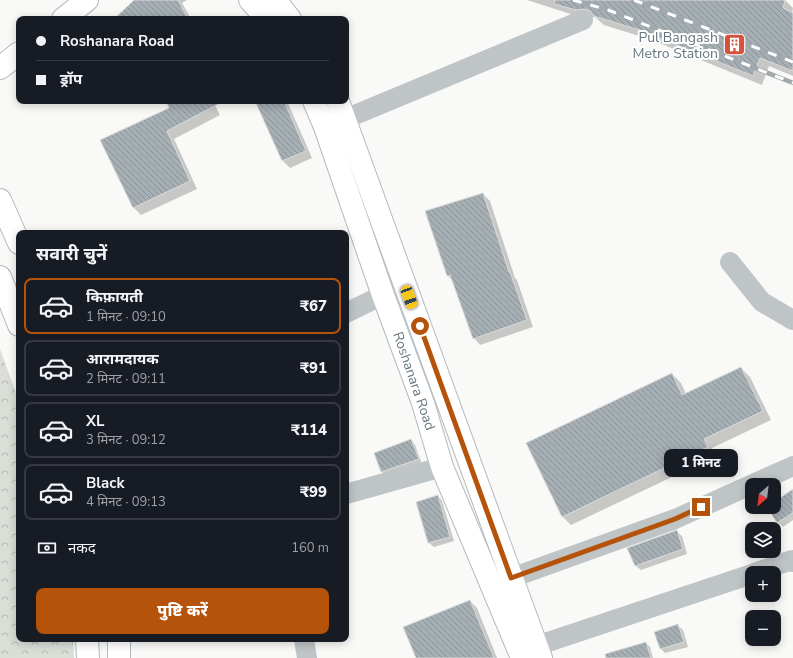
<!DOCTYPE html>
<html lang="hi">
<meta charset="utf-8">
<style>
:root{--surface:#171b24;--page:#242831;--text:#f1f3f6;--muted:#9ea1a6;--line:#363941;--accent:#b45309}
body{margin:0;font-family:"Nunito Sans","Noto Sans Devanagari",sans-serif;background:var(--page);color:var(--text);height:100vh;display:flex;flex-direction:column;font-size:15px;white-space:nowrap}
*{box-sizing:border-box;margin:0}
p{font-size:13px;color:var(--muted)}
.icon{flex:none;width:22px;height:22px;fill:none;stroke:currentColor;stroke-width:2;stroke-linecap:round;stroke-linejoin:round}
.map{position:relative;flex:1;overflow:hidden}
.drawer{position:absolute;left:16px;top:230px;width:333px;height:412px;display:flex;flex-direction:column;background:var(--surface);border-radius:8px;box-shadow:0 2px 10px #0003}
.drawer>*{flex:none}
.guide{position:absolute;left:16px;top:16px;width:333px;height:88px;border-radius:8px;box-shadow:0 2px 10px #0003;display:grid;align-content:center;height:88px;padding:0 20px;background:var(--surface)}
.needle{width:26px;rotate:208deg}
.controls{position:absolute;left:745px;top:478px;display:grid;gap:8px}
.controls a{display:grid;place-items:center;width:36px;height:36px;border-radius:8px;background:var(--surface);box-shadow:0 2px 10px #0003;font-size:20px}
.end{position:absolute;width:18px;height:18px;margin:-9px;border:5px solid #b45309;background:#fff;box-shadow:0 0 0 2px #fff}
.from{border-radius:50%}
.bubble{position:absolute;height:28px;border-radius:8px;background:var(--surface);box-shadow:0 2px 10px #0003;font-size:13px;font-weight:800;line-height:28px;text-align:center}
.car{position:absolute;width:12px;height:24px;margin:-12px -6px;border-radius:5px;box-shadow:0 0 3px 1px #0007;background:linear-gradient(#f5c518 24%,#345 0 40%,#f5c518 0 76%,#345 0 86%,#f5c518 0)}
.guide b{display:flex;align-items:center;gap:14px;height:38px;font-size:15px}
.guide b+b{border-top:1px solid var(--line)}
.guide i{width:10px;height:10px;background:var(--text)}
ul{padding:0;list-style:none}
li{display:flex;align-items:center;gap:12px;height:56px;margin:0 8px 6px;padding:0 12px;border:2px solid var(--line);border-radius:8px}
li div{flex:1}
li b{display:block;font-size:15px}
li em{font-style:normal;font-weight:800}
li.on{border-color:var(--accent)}
li>.icon{width:36px;height:36px;stroke-width:1.5}
h2{padding:0 20px;font-size:18px;line-height:48px}
.pay{display:flex;align-items:center;gap:10px;height:44px;padding:0 20px;font-size:15px}
.pay p{margin-inline-start:auto}
.primary-button{display:flex;gap:8px;margin-top:auto;padding:8px 20px}
.primary-button a{flex:1;height:46px;border-radius:8px;background:var(--accent);color:#fff;font-size:16px;font-weight:800;line-height:46px;text-align:center}
.map>svg:first-child{display:block}
.park{fill:url(#park-crowns)}
.shadow{fill:#0003}
.building{fill:url(#building-back-hatch);stroke:#dbdbda}
.lines{fill:none;stroke-linecap:round;stroke-linejoin:round}
.secondary-casing{stroke:#b4babe;stroke-width:24}
.street{stroke:#bfc4c7;stroke-width:20}
.secondary{stroke:#fff;stroke-width:22}
.rail-casing{stroke:#a1a9ad;stroke-width:4.5}
.rail{stroke:#fff;stroke-width:3;stroke-dasharray:9;stroke-linecap:butt}
.route{stroke:#b45309;stroke-width:5}
.labels{text-anchor:middle;dominant-baseline:central;stroke-width:4;stroke-linejoin:round;paint-order:stroke}
.poi-label{font-size:14px;fill:#667780;stroke:#fff;text-anchor:end}
.street-label{font-size:14px;fill:#667780;stroke:#fff}
</style>
<div class="map">
<svg width="793" height="658" viewBox="0 0 793 658">
<defs>
<pattern id="park-crowns" width="20" height="18" patternUnits="userSpaceOnUse"><rect width="20" height="18" fill="#daded7"/><path d="M2 6a3 3 0 1 1 6 0M12 15a3 3 0 1 1 6 0" fill="none" stroke="#b5b9b4"/></pattern>
<pattern id="building-back-hatch" width="6" height="6" patternUnits="userSpaceOnUse"><rect width="6" height="6" fill="#a6afb4"/><path d="M-1 5l2 2M0 0l6 6M5-1l2 2" fill="none" stroke="#8b9398"/></pattern>
</defs>
<rect width="100%" height="100%" fill="#f9f9f8"/>
<!-- park -->
<path class="park" d="M0,349L19,401V639H73L74,658H0Z"/>
<!-- shadow -->
<g class="shadow">
<path d="M136,0H187L182,3L191,19H124Z"/>
<path d="M527,0H785L793,8L792,14H793V76L769,66L762,85L652,40L604,25L595,17L586,19Z"/>
<path d="M167,101H213L220,115L174,139L197,189L141,215L133,207L171,109Z"/>
<path d="M256,101H287L312,158L290,168L283,161Z"/>
<path d="M483,194L490,201L515,278L517,280L533,327L480,345L474,338L454,282L447,275Z"/>
<path d="M741,368L750,377L771,420L712,448L716,456L571,525L562,516L672,374L681,383L686,394Z"/>
<path d="M411,440L415,445L422,464L387,476L382,472Z"/>
<path d="M793,491V520L783,527L778,522L768,507H774V503Z"/>
<path d="M438,496L442,501L454,541L434,547L429,543Z"/>
<path d="M677,532L682,536L687,554L641,570L636,566L628,549Z"/>
<path d="M470,601L477,608L497,658H417Z"/>
<path d="M678,626L683,630L688,647L665,653L661,649Z"/>
<path d="M646,643L650,647L653,658H633Z"/>
</g>
<!-- building -->
<g class="building">
<path d="M134,0H178L188,19H114Z"/>
<path d="M555,0H785L783,8L793,13V71L760,58L753,76L643,31L594,16L590,11L585,9L576,10L554,4Z"/>
<path d="M166,101H224L167,131L190,181L133,208L100,140L169,108Z"/>
<path d="M255,101H284L306,151L282,161Z"/>
<path d="M483,193L509,272H510L527,320L473,339L450,275L447,276L425,211Z"/>
<path d="M741,367L763,411L704,439L708,447L562,517L526,443L672,373L682,395Z"/>
<path d="M411,439L419,459L381,472L374,453Z"/>
<path d="M793,489V513L777,523L767,507H774V502Z"/>
<path d="M438,495L450,537L428,543L416,502Z"/>
<path d="M677,530L683,549L635,566L627,548Z"/>
<path d="M470,600L494,658H416L403,627Z"/>
<path d="M678,624L684,642L660,649L654,632Z"/>
<path d="M646,642L651,658H606L605,654Z"/>
</g>
<g class="lines">
<defs>
<g id="secondary">
<path d="M250,0L267,19"/>
<path d="M275,0L290,19"/>
<path d="M63,19L87,0"/>
<path d="M0,68L19,53"/>
<path d="M314,101L325,127L383,295L423,403L442,467L522,658"/>
<path d="M338,101L541,658"/>
<path d="M0,200L19,243"/>
<path d="M0,277L19,325"/>
<path d="M87,639L88,658"/>
<path d="M119,639V658"/>
</g>
</defs>
<!-- secondary casing -->
<use href="#secondary" class="secondary-casing"/>
<!-- street -->
<g class="street">
<path d="M345,119L583,20"/>
<path d="M730,262L762,302L793,320"/>
<path d="M346,313L383,295"/>
<path d="M346,494L442,467"/>
<path d="M754,573L792,560L793,562"/>
<path d="M511,578L675,519L793,466"/>
<path d="M304,639L307,658"/>
<path d="M521,651L752,574"/>
</g>
<!-- secondary -->
<use href="#secondary" class="secondary"/>
<defs>
<g id="rail">
<path d="M573,0L608,10L793,83"/>
<path d="M634,0L793,62"/>
</g>
</defs>
<!-- rail casing -->
<use href="#rail" class="rail-casing"/>
<!-- rail -->
<use href="#rail" class="rail"/>
</g>
<g class="lines">
<!-- route -->
<path class="route" d="M420,326L511,578L675,519L701,507"/>
</g>
<!-- icons -->
<defs>
<symbol id="building-square" viewBox="-11 -11 22 22"><rect x="-9" y="-9" width="18" height="18" rx="4" fill="#d5533c" stroke="#fff"/><path d="M-4-6H4V6H1V3H-1V6H-4ZM-2.5-4.3h1.7v1.8h-1.7ZM.8-4.3h1.7v1.8H.8ZM-2.5-1h1.7V.8h-1.7ZM.8-1h1.7V.8H.8Z" fill="#fff"/></symbol>
</defs>
<g fill-rule="evenodd">
<use href="#building-square" x="722" y="32" width="25" height="25"/>
</g>
<g class="labels">
<!-- poi labels -->
<g class="poi-label">
<text x="718" y="37">Pul Bangash<tspan x="718" dy="16">Metro Station</tspan></text>
</g>
<!-- street labels -->
<g class="street-label">
<text transform="translate(414 381) rotate(71)">Roshanara Road</text>
</g>
</g>
</svg>
<div class="controls">
<a><svg class="needle" viewBox="-14 -14 28 28"><path d="M0-13l5 13h-10z" fill="#e53935"/><path d="M0 13l5-13h-10z" fill="#9ea1a6"/></svg></a>
<a><svg class="icon" aria-label="layers" viewBox="0 0 24 24"><path d="M12 4l9 5-9 5-9-5zM3 14l9 5 9-5"/></svg></a>
<a>+</a>
<a>−</a>
</div>
<i class="end from" style="left:420px;top:326px"></i>
<i class="end" style="left:701px;top:507px"></i>
<div class="bubble" style="left:664px;top:449px;width:74px">1 मिनट</div>
<i class="car" style="left:409px;top:297px;rotate:160deg"></i>
<div class="guide">
<b><i class="from"></i>Roshanara Road</b>
<b><i></i>ड्रॉप</b>
</div>
<section class="drawer">
<h2>सवारी चुनें</h2>
<ul>
<li class="on"><svg class="icon" aria-label="car" viewBox="0 0 24 24"><path d="M5 17H2v-5l4-1 3-4h7l3 4 3 1v5h-3M9 17h6M6 11h13"/><circle cx="7" cy="17" r="2"/><circle cx="17" cy="17" r="2"/></svg><div><b>किफ़ायती</b><p>1 मिनट · 09:10</p></div><em>₹67</em></li>
<li><svg class="icon" aria-label="car" viewBox="0 0 24 24"><path d="M5 17H2v-5l4-1 3-4h7l3 4 3 1v5h-3M9 17h6M6 11h13"/><circle cx="7" cy="17" r="2"/><circle cx="17" cy="17" r="2"/></svg><div><b>आरामदायक</b><p>2 मिनट · 09:11</p></div><em>₹91</em></li>
<li><svg class="icon" aria-label="car" viewBox="0 0 24 24"><path d="M5 17H2v-5l4-1 3-4h7l3 4 3 1v5h-3M9 17h6M6 11h13"/><circle cx="7" cy="17" r="2"/><circle cx="17" cy="17" r="2"/></svg><div><b>XL</b><p>3 मिनट · 09:12</p></div><em>₹114</em></li>
<li><svg class="icon" aria-label="car" viewBox="0 0 24 24"><path d="M5 17H2v-5l4-1 3-4h7l3 4 3 1v5h-3M9 17h6M6 11h13"/><circle cx="7" cy="17" r="2"/><circle cx="17" cy="17" r="2"/></svg><div><b>Black</b><p>4 मिनट · 09:13</p></div><em>₹99</em></li>
</ul>
<div class="pay"><svg class="icon" aria-label="cash" viewBox="0 0 24 24"><path d="M3 7h18v10H3z"/><circle cx="12" cy="12" r="2"/></svg>नकद<p>160 m</p></div>
<div class="primary-button"><a>पुष्टि करें</a></div>
</section>
</div>
